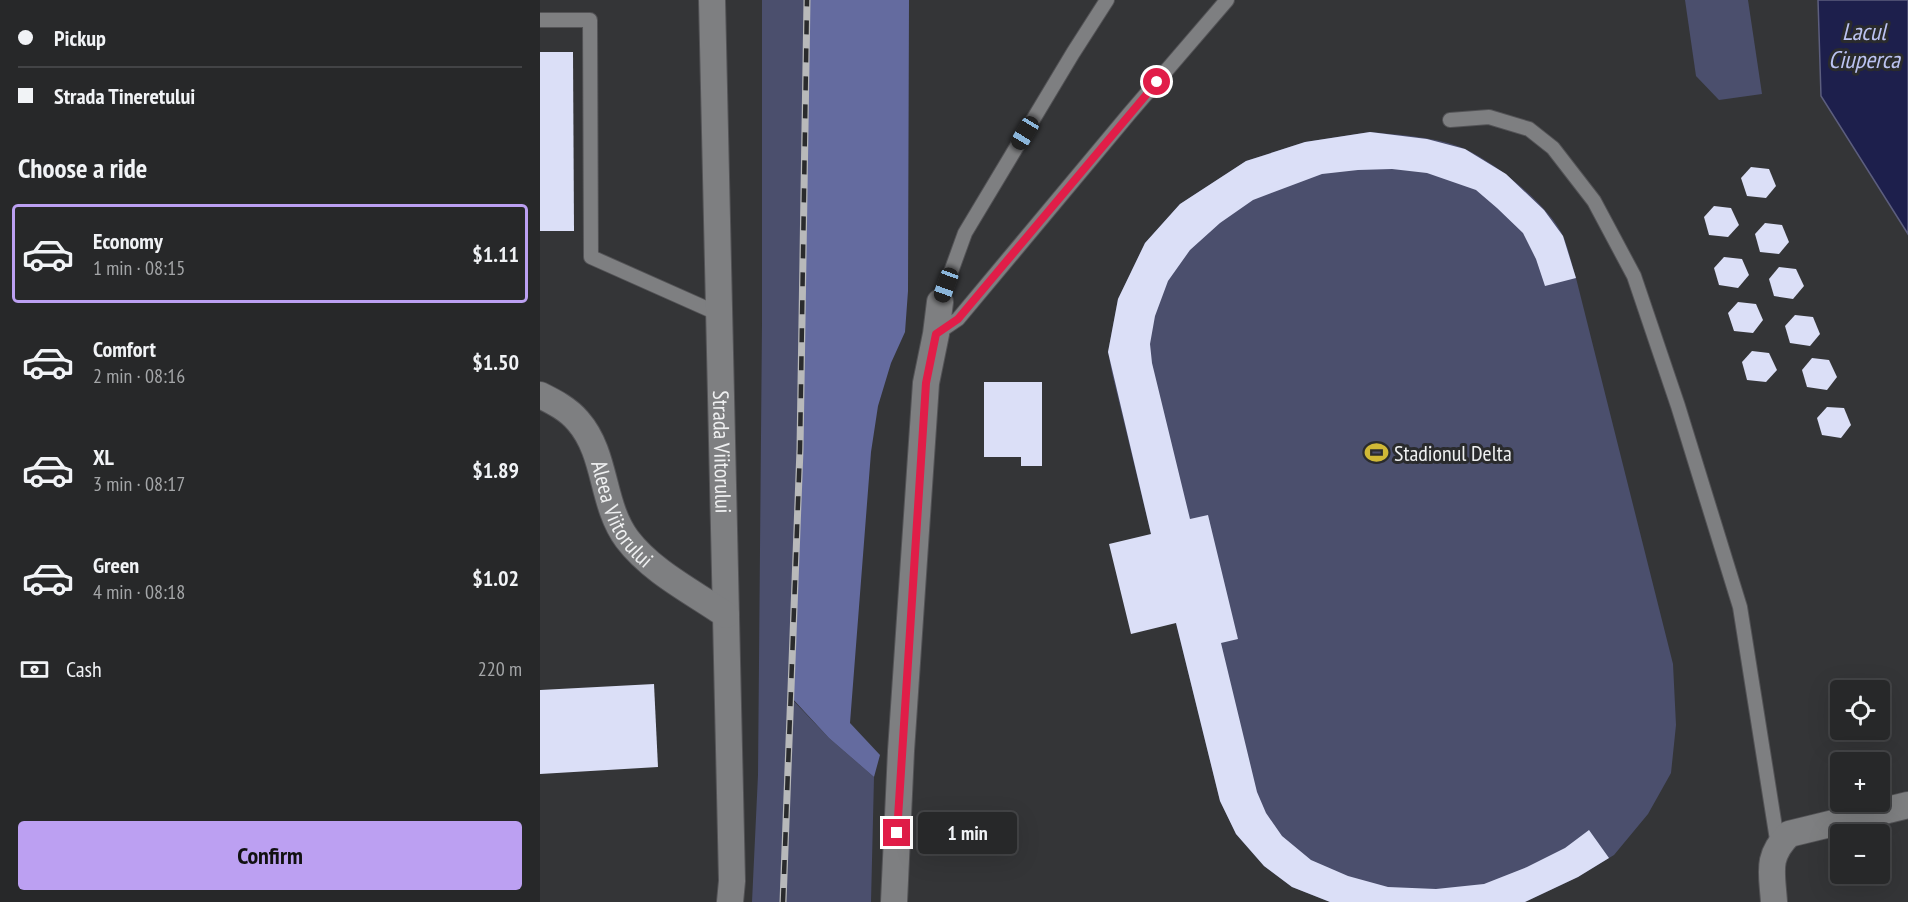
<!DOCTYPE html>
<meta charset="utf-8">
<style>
:root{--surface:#272829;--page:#333435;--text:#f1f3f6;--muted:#a4a6a8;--line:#434446;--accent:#bca0f2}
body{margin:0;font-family:"PT Sans Narrow",sans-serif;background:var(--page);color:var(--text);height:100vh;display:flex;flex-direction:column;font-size:22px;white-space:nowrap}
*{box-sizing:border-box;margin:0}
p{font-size:20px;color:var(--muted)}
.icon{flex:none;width:33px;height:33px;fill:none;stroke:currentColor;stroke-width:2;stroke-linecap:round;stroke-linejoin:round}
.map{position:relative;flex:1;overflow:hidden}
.sheet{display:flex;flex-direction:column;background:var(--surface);width:540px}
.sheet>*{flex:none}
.hud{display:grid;align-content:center;height:132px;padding:0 18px;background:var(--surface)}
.controls{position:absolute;left:1290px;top:680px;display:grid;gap:12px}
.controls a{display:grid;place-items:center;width:60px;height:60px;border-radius:6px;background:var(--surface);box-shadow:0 6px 24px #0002,0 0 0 2px var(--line);font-size:30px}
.end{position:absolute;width:27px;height:27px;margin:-14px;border:8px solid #e11d48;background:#fff;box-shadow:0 0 0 3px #fff}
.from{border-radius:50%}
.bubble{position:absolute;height:42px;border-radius:6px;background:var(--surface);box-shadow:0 6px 24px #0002,0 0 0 2px var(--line);font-size:20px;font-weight:700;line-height:42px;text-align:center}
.car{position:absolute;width:18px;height:36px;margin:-18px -9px;border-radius:8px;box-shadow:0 0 4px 2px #0007;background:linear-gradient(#222 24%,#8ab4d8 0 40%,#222 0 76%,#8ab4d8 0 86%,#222 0)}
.hud b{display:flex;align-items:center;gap:21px;height:57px;font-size:22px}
.hud b+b{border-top:2px solid var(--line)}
.hud i{width:15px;height:15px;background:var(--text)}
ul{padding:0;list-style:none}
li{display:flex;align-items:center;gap:18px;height:99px;margin:0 12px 9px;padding:0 6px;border:3px solid transparent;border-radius:6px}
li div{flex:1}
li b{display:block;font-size:22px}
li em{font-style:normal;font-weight:700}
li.current{border-color:var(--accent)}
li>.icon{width:54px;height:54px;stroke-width:1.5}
h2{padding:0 18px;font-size:27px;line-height:72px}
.pay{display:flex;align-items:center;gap:15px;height:66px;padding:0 18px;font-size:22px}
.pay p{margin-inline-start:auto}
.primary-button{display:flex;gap:12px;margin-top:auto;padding:12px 18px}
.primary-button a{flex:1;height:69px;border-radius:6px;background:var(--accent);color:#111;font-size:24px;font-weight:700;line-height:69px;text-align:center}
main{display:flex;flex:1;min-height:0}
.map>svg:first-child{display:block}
.green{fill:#4b4f6d}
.forest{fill:#646b9f}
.water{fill:#1d1f4c;stroke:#5c5e7e;stroke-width:1.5}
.building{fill:#dbdff7}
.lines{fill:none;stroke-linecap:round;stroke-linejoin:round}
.lane-casing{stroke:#535356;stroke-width:16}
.street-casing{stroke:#535356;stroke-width:28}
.lane{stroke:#7e7f81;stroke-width:14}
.street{stroke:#7e7f81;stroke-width:26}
.rail-casing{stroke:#b8b9ba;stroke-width:7}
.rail{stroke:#2a2b2d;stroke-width:4.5;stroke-dasharray:14;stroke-linecap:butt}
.route{stroke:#e11d48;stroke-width:8}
.labels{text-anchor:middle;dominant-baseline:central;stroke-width:6;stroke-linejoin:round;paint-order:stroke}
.street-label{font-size:22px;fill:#eff0f1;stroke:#2a2b2d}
.poi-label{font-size:22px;fill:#eff0f1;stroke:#2a2b2d;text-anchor:start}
.water-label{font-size:24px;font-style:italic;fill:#bcc3f2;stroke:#2a2b2d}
</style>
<main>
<section class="sheet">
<div class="hud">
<b><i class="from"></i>Pickup</b>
<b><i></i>Strada Tineretului</b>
</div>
<h2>Choose a ride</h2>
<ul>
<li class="current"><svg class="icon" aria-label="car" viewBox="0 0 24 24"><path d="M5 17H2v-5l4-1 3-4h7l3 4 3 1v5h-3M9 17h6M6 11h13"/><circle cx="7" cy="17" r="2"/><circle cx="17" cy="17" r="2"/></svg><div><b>Economy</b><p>1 min · 08:15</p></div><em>$1.11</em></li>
<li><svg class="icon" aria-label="car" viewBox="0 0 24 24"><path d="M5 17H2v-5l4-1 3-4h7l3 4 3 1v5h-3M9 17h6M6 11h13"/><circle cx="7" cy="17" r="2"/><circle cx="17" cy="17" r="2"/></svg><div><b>Comfort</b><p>2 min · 08:16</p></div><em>$1.50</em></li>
<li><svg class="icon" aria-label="car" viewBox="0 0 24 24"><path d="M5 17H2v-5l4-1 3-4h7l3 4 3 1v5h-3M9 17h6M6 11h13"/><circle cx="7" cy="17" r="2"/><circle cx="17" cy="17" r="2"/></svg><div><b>XL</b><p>3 min · 08:17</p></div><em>$1.89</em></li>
<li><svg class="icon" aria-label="car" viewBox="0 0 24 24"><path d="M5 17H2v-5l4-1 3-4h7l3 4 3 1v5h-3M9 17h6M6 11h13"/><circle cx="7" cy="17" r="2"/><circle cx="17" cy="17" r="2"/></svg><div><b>Green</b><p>4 min · 08:18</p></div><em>$1.02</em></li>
</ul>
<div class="pay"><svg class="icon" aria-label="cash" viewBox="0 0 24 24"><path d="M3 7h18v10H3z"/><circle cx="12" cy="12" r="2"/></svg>Cash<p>220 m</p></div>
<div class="primary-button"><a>Confirm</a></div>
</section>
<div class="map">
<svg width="1368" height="902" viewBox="0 0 1368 902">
<rect width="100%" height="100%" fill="#343537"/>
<!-- green -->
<g class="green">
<path d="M222,0H267L260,449L251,697L247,694L289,738L334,777L331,902H212L218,775L222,323Z"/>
<path d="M1145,0H1208L1222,94L1179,100L1156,76Z"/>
<path d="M830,132C860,135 898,137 925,149C956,163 1011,207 1024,238C1029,251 1032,265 1036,278L1133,664L1136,725L1131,773L1108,814L1074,855L1038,877L985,902H790L752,887L724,866L696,834L680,801L636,623L611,534L572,373L568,352L578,299L605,243L640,204L706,161L765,142Z"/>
</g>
<!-- forest -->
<path class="forest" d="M267,0H369L368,291L365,332L351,363L338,406L331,452L310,723L340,755L334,777L289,738L251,697L260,449Z"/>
<!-- water -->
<path class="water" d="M1278,0H1368V234L1281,96Z"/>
<!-- building -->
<g class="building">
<path d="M0,52H33L34,231H0Z"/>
<path d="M830,132L887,139L925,149L966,174L1004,210L1023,236L1036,278L1005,286L996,259L983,233L957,208L936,190L887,173L852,169L818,170L782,174L713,200L680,223L650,250L628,281L615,316L610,344L612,363L650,519L668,515L698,639L681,643L717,792L726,813L742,836L771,860L808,876L848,887L896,889L944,884L987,867L1025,848L1049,830L1069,858L1038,877L985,902H790L752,887L724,866L696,834L680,801L636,623L591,634L569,544L611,534L568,352L578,299L605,243L640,204L706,161L765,142Z"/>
<path d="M1211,167L1229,169L1236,186L1226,198L1207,196L1201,178Z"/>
<path d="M1174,206L1191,208L1199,225L1188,237L1169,235L1164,217Z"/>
<path d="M1225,223L1242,225L1249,242L1239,254L1220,252L1215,234Z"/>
<path d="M1184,257L1202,259L1209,275L1198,288L1179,285L1174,268Z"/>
<path d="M1239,267L1256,269L1264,286L1253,299L1234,296L1229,279Z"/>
<path d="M1198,302L1216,304L1223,320L1213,333L1194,331L1188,313Z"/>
<path d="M1255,315L1273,317L1280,334L1270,346L1250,343L1245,326Z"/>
<path d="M1212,351L1229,353L1237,370L1226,382L1207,380L1202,362Z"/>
<path d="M1272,358L1289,360L1297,377L1287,390L1267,387L1262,370Z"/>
<path d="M444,382H502V466H481V457H444Z"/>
<path d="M1287,407L1304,408L1311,425L1301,438L1282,435L1277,418Z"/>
<path d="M114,684L118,767L0,774V690Z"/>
</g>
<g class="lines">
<defs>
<g id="lane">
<path d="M0,20H50L51,257L179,314"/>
<path d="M910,120L949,117L989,129L1013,148L1054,201L1094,276L1138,406L1200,607L1238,846"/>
<path d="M400,302L425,233L533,53L567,0"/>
<path d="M396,334L418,319L589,114L687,0"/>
</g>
<g id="street">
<path id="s1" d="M172,0L192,881L190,902"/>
<path id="s2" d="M0,395C14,402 28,409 38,421C67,454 61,504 87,539C112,572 153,592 186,615"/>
<path d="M354,902L361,751L386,383L396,334L400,302"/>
<path d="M1234,902C1232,872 1226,857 1249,834L1368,805"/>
</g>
</defs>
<!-- lane casing -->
<use href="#lane" class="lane-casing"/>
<!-- street casing -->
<use href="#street" class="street-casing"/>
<!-- lane -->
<use href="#lane" class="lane"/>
<!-- street -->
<use href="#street" class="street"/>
<defs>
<path id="rail" d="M243,902L260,449L267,0"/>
</defs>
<!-- rail casing -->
<use href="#rail" class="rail-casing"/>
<!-- rail -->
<use href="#rail" class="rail"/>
</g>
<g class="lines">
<!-- route -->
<path class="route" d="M357,833L386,383L396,334L418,319L617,82"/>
</g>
<!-- icons -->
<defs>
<symbol id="stadium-bare" viewBox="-9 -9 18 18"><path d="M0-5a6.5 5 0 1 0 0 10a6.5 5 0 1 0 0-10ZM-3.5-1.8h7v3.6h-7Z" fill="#d0b836" stroke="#2a2b2d" stroke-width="2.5" paint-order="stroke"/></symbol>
</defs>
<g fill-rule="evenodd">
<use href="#stadium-bare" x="820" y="436" width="33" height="33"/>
</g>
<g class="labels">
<!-- street labels -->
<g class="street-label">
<text stroke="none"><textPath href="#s1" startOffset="452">Strada Viitorului</textPath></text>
<text stroke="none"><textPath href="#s2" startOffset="150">Aleea Viitorului</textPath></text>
</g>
<!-- poi labels -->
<g class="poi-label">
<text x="854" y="453">Stadionul Delta</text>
</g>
<!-- water labels -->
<g class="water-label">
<text x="1324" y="31">Lacul<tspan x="1324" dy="28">Ciuperca</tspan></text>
</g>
</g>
</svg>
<div class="controls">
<a><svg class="icon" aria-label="locate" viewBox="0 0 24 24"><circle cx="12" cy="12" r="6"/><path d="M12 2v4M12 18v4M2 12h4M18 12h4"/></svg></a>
<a>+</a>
<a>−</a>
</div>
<i class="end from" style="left:617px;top:82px"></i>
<i class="end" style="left:357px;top:833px"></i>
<div class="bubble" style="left:378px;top:812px;width:99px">1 min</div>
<i class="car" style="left:485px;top:133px;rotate:211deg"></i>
<i class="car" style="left:406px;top:285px;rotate:200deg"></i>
</div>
</main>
